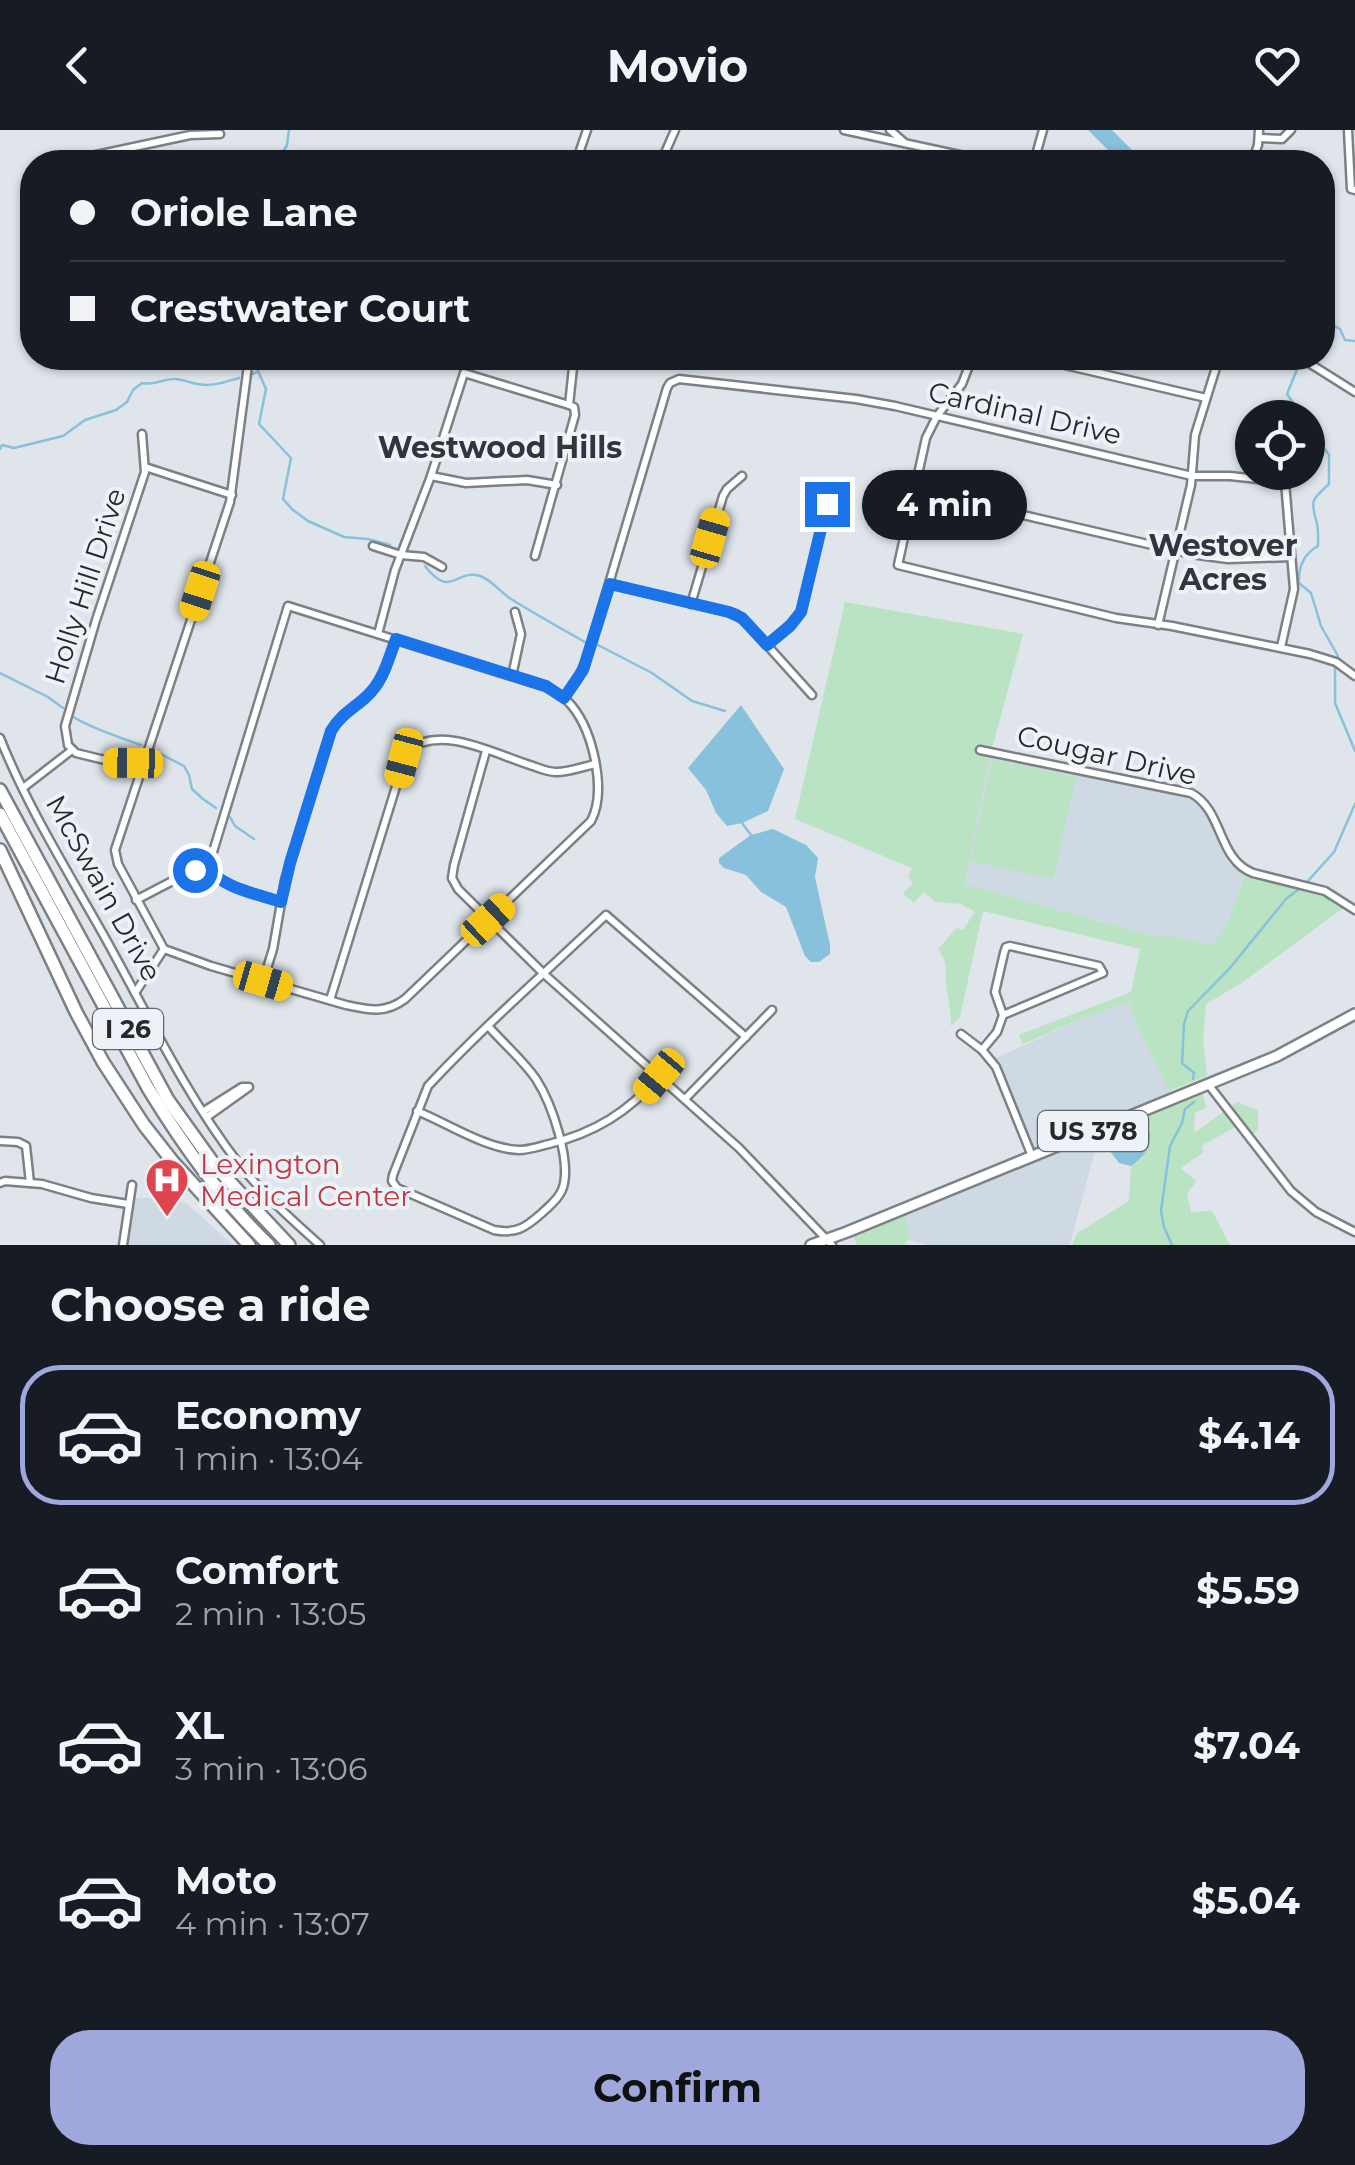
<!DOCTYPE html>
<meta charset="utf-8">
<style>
:root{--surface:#171b24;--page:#20242c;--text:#f1f3f6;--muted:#9ea1a6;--line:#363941;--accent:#9fa7dc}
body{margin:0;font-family:Montserrat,sans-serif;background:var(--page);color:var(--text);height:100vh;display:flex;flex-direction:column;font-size:38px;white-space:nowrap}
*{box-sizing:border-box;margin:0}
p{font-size:32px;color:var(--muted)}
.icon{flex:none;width:55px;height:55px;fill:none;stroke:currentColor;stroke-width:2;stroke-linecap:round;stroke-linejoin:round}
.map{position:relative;height:1115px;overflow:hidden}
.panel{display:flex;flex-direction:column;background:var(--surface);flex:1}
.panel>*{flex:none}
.guide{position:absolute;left:20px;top:20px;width:1315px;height:220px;border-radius:40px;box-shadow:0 2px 8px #0004;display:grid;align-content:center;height:220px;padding:0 50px;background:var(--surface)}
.fabs{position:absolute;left:1235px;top:270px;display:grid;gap:20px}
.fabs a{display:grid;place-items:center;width:90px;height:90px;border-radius:50%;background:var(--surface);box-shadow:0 2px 8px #0004;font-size:50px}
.end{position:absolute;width:45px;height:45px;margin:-22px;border:12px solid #1a73e8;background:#fff;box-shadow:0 0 0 5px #fff}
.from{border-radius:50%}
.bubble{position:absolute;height:70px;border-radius:35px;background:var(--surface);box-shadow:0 2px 8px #0004;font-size:32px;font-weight:700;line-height:70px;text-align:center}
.car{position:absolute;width:30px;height:60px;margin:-30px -15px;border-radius:12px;box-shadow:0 0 8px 2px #0007;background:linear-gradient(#f5c518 24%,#345 0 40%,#f5c518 0 76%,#345 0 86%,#f5c518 0)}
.guide b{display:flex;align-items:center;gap:35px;height:95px;font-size:38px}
.guide b+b{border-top:2px solid var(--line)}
.guide i{width:25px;height:25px;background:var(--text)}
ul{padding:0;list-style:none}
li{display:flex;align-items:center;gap:30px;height:140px;margin:0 20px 15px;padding:0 30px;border:5px solid transparent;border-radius:40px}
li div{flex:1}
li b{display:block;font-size:38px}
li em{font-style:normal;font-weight:700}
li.current{border-color:var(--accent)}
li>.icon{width:90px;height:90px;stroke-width:1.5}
h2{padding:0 50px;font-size:45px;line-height:120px}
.primary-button{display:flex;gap:20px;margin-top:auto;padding:20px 50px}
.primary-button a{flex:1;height:115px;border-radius:40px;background:var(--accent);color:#111;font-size:40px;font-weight:700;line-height:115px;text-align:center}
header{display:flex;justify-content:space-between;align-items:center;height:130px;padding:0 50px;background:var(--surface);font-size:45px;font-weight:700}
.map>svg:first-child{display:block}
.built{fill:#ced9e3}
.green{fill:#bae3c3}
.water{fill:#88c1dc}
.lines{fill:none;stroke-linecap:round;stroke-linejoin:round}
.stream{stroke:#88c1dc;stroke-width:2.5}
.minor-casing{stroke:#7c8185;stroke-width:11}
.major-casing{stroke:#7c8185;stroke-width:14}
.highway-casing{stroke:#7c8185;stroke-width:16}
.minor{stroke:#fff;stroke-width:6}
.major{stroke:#fff;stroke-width:9}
.highway{stroke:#fff;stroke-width:11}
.route{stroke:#1a73e8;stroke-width:12}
.labels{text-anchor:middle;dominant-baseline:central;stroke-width:8;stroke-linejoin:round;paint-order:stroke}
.shield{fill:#ecf2f7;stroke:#616568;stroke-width:2.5}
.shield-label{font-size:25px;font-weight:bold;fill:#26282a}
.street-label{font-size:28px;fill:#26282a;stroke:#ecf2f7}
.health-label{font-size:28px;fill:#be3a42;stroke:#ecf2f7;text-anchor:start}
.neighbourhood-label{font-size:30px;font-weight:bold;fill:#32363a;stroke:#ecf2f7}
</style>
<header><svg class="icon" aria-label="back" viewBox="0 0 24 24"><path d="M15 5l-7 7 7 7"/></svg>Movio<svg class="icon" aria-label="heart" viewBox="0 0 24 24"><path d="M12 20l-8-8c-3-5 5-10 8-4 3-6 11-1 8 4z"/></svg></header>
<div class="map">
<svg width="1355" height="1115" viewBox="0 0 1355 1115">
<rect width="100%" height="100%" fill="#dfe5ea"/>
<!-- built -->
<g class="built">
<path d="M990,626L1187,665L1195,669L1208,682L1227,731L1245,745L1226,797L1211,815L1171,806L1159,807L963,754Z"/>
<path d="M1129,872L1136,894L1173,969L1101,997L1070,1115H928L908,1110L910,1107L903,1078L1032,1026L992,930L1083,888Z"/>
<path d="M134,1068H162L186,1073L233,1115H128Z"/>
</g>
<!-- green -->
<g class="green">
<path d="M845,472L1023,504L990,626L964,754L1158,807L1171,806L1211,815L1226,797L1245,745L1319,765L1346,776L1240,854L1206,874L1203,910L1207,946L1169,961L1136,894L1129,872L1083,888L1023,914L1019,905L1131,862L1140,819L983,781L960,887L951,896C951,883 949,874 947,861C943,842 951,836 938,819L957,798L963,800L975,782L961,774L936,772L924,762L914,773L903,764L913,752L908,748L912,738L795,689Z"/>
<path d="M992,630L1076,647L1053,749L970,731Z"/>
<path d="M1200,957L1207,977L1195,983L1194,1003L1237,972L1258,981V999L1249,1008L1239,995L1201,1016L1204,1022L1181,1038L1196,1051L1187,1064L1191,1082L1212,1081L1230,1115H1072L1077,1103L1129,1071L1131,1036L1138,1031L1148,997L1140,982Z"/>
<path d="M903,1078L910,1107L905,1115H857L851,1100Z"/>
</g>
<!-- water -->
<g class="water">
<path d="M1088,0H1112L1144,32H1120Z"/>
<path d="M741,575L784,639L768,681L742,693L727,696L716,683L706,660L688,638Z"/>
<path d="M773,699L806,715L818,728L815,747L830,815V824L819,832H811L805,826L786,777L761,762L746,745L724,738L719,733V728L751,705Z"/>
<path d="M1144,991C1157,1008 1148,1024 1131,1036L1119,1033L1109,1020L1112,1006Z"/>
</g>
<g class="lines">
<!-- stream -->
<g class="stream">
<path d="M277,32L287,15L289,0"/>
<path d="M1322,189L1340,199L1345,210L1355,211"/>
<path d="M1300,232L1287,264L1304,288"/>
<path d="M258,241L266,259L259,294L291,328L283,369L293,380L308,391L344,407L368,409L390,415"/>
<path d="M253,244L258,241L262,228"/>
<path d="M1308,295L1329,325V354C1313,369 1310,369 1316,390C1319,398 1318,408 1318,416C1304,424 1298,436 1299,453L1311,463L1321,496L1338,526L1337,529"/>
<path d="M0,319L2,315L14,318L63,306L85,290L116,280L127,272L133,260L142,253C155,256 161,249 174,249C183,249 190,253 198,254C212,257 225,252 239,248"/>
<path d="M425,436C451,470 456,438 480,446C492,450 500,462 511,469C535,484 560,498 585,512"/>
<path d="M598,515L652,543L692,571L725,581"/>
<path d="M1335,535V573L1355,621"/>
<path d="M0,543L48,567L63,578"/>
<path d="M72,586C88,597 121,608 141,615"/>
<path d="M155,621L184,636L189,645L192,659L203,669L216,678"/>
<path d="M230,687L235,696L254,709"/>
<path d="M742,693L751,705"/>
<path d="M1307,752L1334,722L1355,674"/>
<path d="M1193,949L1194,943L1182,933L1184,894L1188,881L1229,839L1286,769L1300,758"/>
<path d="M1172,1115L1164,1097L1161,1081L1170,1016L1182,993L1185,979L1194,972"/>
</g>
<defs>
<g id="minor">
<path d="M844,0L992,32"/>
<path d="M890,0L905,13"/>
<path d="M1348,0L1351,59L1355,60"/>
<path d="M1259,8L1282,9L1291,0"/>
<path d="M81,32L87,27L190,5L220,4"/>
<path d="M576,32L587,0"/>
<path d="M661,32L675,0"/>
<path d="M1034,32L1043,0"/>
<path d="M1252,32L1258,15L1259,0"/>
<path d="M972,228L962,254L937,286L926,308L898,435L1116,488L1172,496L1310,524L1336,532L1355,546"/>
<path d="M1035,228L1206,268"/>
<path d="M1301,228L1355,262"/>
<path d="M142,304L145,342L96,490L65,596L68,615L76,623L113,632H143"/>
<path d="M145,337L232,365"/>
<path d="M431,346L466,353L527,350L557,355"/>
<path d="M915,360L1191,424L1228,429L1291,427"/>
<path d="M373,416L401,425L424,427L442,437"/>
<path d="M535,426L575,285L574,277L569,275L574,228"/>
<path d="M610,454L736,484L748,494L812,565"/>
<path d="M691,474L723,366L727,359L742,346"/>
<path d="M1158,495L1191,355L1195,305L1219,228"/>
<path d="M378,504L395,440L431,346L464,243L569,275"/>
<path d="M767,515L790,495L801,482L831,357"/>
<path d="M512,546L521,504L515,482"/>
<path d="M564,568L577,550L586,531L667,258L670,253L679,249L856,269L895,276L1192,346H1230L1285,352L1294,459L1281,517"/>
<path d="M0,608C27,676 67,740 103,804C146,881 185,964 239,1034C263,1064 292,1090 320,1115"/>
<path d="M980,620L1191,663C1224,681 1217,729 1253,743L1325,761L1355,780"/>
<path d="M486,621L454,735L452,748L458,759L544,844L739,1018L832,1115"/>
<path d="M23,658L72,620"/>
<path d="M205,734C221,758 255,763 281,772"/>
<path d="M136,770L205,734L212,725L288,476L546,557C556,562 565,567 572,576C593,602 607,661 591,691L405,869C385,884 369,880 346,875L211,836L164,819"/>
<path d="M1010,816L1099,836L1103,843L1003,885L995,862L1004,823L1006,817Z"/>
<path d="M164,819L118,734L115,720L230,372L249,228"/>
<path d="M263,851L273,819L285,750L331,601C341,583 359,576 372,561C385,547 389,527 396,509"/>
<path d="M135,863L164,819"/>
<path d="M330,870L407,621C441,593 496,625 533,636C541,639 548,642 556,642C569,642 582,637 595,634"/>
<path d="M489,897C504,914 523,930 536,949C551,972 573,1033 562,1060C558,1070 549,1076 542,1083C525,1098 516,1104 494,1100L397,1058L392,1051L393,1045L428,956C484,896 547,841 606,785L746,907"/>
<path d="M961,904L982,920L996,937L1032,1026"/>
<path d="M982,920L997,902L1003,885"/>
<path d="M1208,954L1291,1061L1316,1082L1355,1102"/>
<path d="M685,969L772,880"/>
<path d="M204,981L242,957H249L207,987"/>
<path d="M417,981C447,993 486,1019 519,1020C529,1020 540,1016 549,1014C594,1003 629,982 659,946"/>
<path d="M0,1011L18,1012L26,1016L30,1053"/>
<path d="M0,1053L5,1051L42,1054L91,1068L128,1074"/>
<path d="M123,1115L132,1055"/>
</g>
<path id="major" d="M811,1115L847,1102L1277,926L1355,884"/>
<g id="highway">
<path d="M0,660L168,970L216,1037L289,1115"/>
<path d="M0,684L148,958C183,1015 221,1069 269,1115"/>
<path d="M0,720L76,882L103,932L144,995L173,1032L249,1115"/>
</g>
</defs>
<!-- minor casing -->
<use href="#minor" class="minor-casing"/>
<!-- major casing -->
<use href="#major" class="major-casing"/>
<!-- highway casing -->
<use href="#highway" class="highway-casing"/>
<!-- minor -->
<use href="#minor" class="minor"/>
<!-- major -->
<use href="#major" class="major"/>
<!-- highway -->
<use href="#highway" class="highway"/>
</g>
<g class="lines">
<!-- route -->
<path class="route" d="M195,740L204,734C221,758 254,763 281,772L290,733L331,601C340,585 353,579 366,567C383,552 388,530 396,509L546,556L564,568L583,540L610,454L729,482L742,488L767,515L790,496L801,482L827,374"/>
</g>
<!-- icons -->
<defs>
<symbol id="hospital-pin" viewBox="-11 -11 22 30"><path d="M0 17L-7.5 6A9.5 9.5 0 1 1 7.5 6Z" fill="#e0444e" stroke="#ecf2f7"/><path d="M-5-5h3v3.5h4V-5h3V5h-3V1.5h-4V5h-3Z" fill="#fff"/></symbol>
</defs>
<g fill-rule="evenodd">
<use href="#hospital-pin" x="142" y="1025" width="50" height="68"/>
</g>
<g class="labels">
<!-- shield labels -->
<g class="shield">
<rect x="93" y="879" width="70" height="40" rx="8"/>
<rect x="1038" y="981" width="110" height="40" rx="8"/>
</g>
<g class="shield-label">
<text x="128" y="899">I 26</text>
<text x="1093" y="1001">US 378</text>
</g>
<!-- street labels -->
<g class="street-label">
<text transform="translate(1025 283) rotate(13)">Cardinal Drive</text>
<text transform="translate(85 456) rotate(-72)">Holly Hill Drive</text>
<text transform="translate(1107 625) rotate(13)">Cougar Drive</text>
<text transform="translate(104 758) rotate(61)">McSwain Drive</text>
</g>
<!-- health labels -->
<g class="health-label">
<text x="200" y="1034">Lexington<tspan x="200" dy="32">Medical Center</tspan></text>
</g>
<!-- neighbourhood labels -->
<g class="neighbourhood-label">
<text x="500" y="317">Westwood Hills</text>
<text x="1223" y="415">Westover<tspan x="1223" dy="34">Acres</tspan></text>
</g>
</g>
</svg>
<div class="fabs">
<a><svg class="icon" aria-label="locate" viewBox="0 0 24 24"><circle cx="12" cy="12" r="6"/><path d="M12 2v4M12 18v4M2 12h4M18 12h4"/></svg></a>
</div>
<i class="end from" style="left:195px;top:740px"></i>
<i class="end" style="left:827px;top:374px"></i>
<div class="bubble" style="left:862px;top:340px;width:165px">4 min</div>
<i class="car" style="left:710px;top:408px;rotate:16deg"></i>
<i class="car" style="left:200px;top:461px;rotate:198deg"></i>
<i class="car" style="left:404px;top:628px;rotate:195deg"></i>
<i class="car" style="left:133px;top:633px;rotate:271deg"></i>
<i class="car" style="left:488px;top:790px;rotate:47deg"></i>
<i class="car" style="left:263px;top:851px;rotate:106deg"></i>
<i class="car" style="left:659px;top:946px;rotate:220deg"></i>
<div class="guide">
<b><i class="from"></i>Oriole Lane</b>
<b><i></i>Crestwater Court</b>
</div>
</div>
<section class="panel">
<h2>Choose a ride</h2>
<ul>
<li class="current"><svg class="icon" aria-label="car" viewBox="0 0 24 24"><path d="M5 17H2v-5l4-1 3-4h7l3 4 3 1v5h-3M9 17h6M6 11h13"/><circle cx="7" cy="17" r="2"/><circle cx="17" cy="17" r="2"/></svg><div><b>Economy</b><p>1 min · 13:04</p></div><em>$4.14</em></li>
<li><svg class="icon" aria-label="car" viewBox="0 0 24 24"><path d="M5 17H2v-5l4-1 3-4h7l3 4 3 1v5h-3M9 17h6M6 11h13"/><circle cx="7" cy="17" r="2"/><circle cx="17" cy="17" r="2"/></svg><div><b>Comfort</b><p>2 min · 13:05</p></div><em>$5.59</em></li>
<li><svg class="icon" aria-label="car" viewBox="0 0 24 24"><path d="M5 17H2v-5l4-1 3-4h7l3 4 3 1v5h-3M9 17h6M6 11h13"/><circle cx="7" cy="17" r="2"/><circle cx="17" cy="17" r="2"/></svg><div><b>XL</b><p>3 min · 13:06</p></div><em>$7.04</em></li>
<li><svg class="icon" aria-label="car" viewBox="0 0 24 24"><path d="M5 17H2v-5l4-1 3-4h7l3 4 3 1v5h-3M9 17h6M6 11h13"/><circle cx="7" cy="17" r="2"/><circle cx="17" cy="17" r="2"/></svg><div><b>Moto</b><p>4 min · 13:07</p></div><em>$5.04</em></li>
</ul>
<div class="primary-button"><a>Confirm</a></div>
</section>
